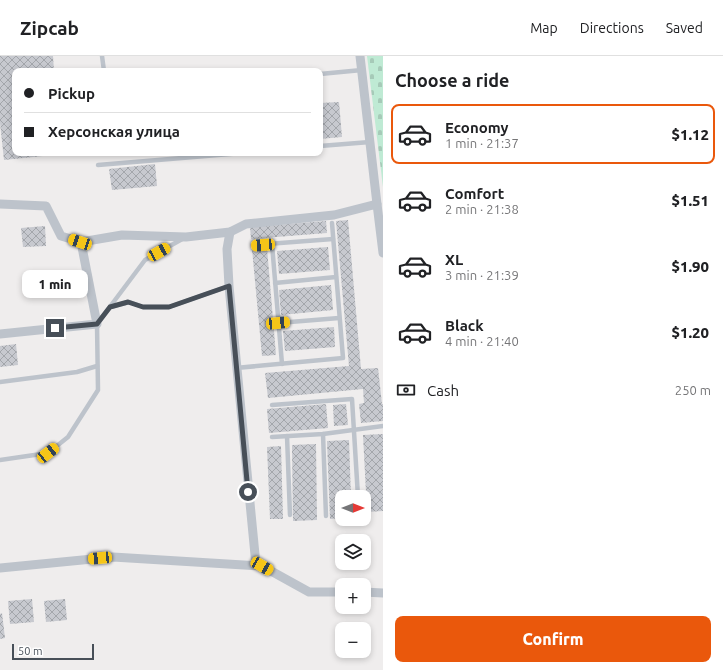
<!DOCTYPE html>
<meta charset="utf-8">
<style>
:root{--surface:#fff;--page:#f6f6f6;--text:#202124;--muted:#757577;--line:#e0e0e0;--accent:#ea580c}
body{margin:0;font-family:Ubuntu,sans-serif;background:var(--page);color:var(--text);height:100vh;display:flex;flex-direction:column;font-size:15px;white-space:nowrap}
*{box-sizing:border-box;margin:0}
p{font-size:13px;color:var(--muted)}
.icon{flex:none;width:22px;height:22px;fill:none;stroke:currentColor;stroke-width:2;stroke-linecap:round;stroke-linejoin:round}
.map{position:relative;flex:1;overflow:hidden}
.sheet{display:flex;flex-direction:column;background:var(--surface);width:340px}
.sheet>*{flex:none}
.top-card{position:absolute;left:12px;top:12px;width:311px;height:88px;border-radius:8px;box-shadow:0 2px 6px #0003;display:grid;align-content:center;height:88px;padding:0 12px;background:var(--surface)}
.needle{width:26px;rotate:90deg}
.controls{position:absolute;left:335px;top:434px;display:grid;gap:8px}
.controls a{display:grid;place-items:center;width:36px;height:36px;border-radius:8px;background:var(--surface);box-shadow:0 2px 6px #0003;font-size:20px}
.scale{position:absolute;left:12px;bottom:10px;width:82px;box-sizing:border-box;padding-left:4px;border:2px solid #474f58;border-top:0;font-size:11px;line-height:14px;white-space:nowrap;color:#474f58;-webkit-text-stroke:3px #fff;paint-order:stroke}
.end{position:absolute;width:18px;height:18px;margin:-9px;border:5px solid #474f58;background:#fff;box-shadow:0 0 0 2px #fff}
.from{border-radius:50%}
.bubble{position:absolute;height:28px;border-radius:8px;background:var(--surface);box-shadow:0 2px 6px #0003;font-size:13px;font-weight:800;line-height:28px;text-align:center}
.car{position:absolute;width:12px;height:24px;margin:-12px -6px;border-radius:5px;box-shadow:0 0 3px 1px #0007;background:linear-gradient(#f5c518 24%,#345 0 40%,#f5c518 0 76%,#345 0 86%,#f5c518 0)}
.top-card b{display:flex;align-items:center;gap:14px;height:38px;font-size:15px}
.top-card b+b{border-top:1px solid var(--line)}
.top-card i{width:10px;height:10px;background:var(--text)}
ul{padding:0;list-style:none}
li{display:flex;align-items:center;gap:12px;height:60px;margin:0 8px 6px;padding:0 4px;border:2px solid transparent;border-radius:8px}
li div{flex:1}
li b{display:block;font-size:15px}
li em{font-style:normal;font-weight:800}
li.active{border-color:var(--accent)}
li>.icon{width:36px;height:36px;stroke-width:1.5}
h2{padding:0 12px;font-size:18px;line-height:48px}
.pay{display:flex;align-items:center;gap:10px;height:44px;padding:0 12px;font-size:15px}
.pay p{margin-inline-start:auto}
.action{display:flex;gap:8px;margin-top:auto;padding:8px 12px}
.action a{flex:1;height:46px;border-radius:8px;background:var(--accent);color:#fff;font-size:16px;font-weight:800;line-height:46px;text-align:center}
header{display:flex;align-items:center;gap:24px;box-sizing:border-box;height:56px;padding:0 20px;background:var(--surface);border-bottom:1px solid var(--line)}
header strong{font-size:19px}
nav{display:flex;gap:22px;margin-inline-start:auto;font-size:14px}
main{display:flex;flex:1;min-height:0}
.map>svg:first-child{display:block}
.cemetery{fill:url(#cemetery-stones)}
.building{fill:url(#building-cross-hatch)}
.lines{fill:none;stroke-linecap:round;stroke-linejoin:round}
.lane{stroke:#bdc3cb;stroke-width:4.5}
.street{stroke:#bdc3cb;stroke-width:9}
.route{stroke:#474f58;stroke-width:5}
</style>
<header>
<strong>Zipcab</strong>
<nav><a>Map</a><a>Directions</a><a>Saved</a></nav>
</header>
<main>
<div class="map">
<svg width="383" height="614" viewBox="0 0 383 614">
<defs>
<pattern id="cemetery-stones" width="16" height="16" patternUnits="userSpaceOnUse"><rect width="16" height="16" fill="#bfead4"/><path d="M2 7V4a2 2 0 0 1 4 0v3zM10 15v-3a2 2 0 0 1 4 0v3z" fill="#a6cab8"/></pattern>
<pattern id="building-cross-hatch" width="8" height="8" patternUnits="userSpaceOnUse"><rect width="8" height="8" fill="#c7c9cf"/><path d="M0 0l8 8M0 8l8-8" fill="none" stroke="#a3a6ab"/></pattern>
</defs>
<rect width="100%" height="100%" fill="#efeded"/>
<!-- cemetery -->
<path class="cemetery" d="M367,0H383V131Z"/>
<!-- building -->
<g class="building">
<path d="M0,0H53L54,15H15V97H62V98L4,104L0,67Z"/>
<path d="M339,46L342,81L320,83V47Z"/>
<path d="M155,108L157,130L112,134L109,113Z"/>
<path d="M348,164L361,313L378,312L382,348H383V365L361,367L359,348L364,347L363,333L268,342L265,317L349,310L336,165Z"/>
<path d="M326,165L327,177L251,183L250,171Z"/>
<path d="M45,170L46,190L23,191L21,172Z"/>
<path d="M328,191L330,214L279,218L277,195Z"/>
<path d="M267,192L276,299L262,300L252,193Z"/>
<path d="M331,229L333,254L281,259L279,234Z"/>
<path d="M334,271L335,291L285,295L283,275Z"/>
<path d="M16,288L18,309L0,311V290Z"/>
<path d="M326,348L328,372L269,377L267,353Z"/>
<path d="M346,348L348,369L334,370L333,349Z"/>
<path d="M383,378V455L367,456L363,379Z"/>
<path d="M349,384L351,441H342V462L330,463L327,385Z"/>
<path d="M316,388L317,464L293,465L292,389Z"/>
<path d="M281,390L283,463H270L267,391Z"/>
<path d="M32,543L34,566L10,568L8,545Z"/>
<path d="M65,543L67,564L46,566L44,545Z"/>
<path d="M2,557L5,582L0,583V558Z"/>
</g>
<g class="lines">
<!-- lane -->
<g class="lane">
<path d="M102,0L104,15"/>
<path d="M320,18L362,14"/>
<path d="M320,90L370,86"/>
<path d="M98,109L242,97"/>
<path d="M272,188L282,308"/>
<path d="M253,189L333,183"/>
<path d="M275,227L336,221"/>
<path d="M110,251L129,246L143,251H169L229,230"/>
<path d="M278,267L339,262"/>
<path d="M236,312L343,302L332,167"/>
<path d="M0,326L77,316L97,310"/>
<path d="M272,349L352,343L358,441"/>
<path d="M323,378L326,460"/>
<path d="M287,380L290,459"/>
<path d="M272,381L323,378L383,370"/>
<path d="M0,404L48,397L68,381L98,334L97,268L145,204L184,182"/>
</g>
<!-- street -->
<g class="street">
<path d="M360,0L377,148"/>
<path d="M0,148L46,150L61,180L81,186L122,179L186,181L230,176L246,168L334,159L377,148L383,197"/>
<path d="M230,176L227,193L229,230L256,509"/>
<path d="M0,278L97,268L81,186"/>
<path d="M0,512L113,501L262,510L309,536H342"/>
<path d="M364,536L383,537"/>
</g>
</g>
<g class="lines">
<!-- route -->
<path class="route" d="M55,272L97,268L110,251L128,246L143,251H169L229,230L248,436"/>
</g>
</svg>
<div class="controls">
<a><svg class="needle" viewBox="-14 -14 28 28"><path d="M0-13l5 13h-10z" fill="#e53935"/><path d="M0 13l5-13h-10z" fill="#757577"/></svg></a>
<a><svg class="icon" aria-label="layers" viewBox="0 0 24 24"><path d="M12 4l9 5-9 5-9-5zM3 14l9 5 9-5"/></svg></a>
<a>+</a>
<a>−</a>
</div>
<div class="scale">50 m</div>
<i class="end from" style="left:248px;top:436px"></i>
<i class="end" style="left:55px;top:272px"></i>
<div class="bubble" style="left:22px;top:214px;width:66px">1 min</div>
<i class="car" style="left:80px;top:186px;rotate:288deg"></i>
<i class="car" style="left:263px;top:189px;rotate:266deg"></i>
<i class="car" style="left:159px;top:196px;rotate:61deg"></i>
<i class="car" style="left:278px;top:267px;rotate:85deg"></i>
<i class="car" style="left:48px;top:397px;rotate:52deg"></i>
<i class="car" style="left:100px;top:502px;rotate:265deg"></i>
<i class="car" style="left:262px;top:510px;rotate:120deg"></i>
<div class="top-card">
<b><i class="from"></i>Pickup</b>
<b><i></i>Херсонская улица</b>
</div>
</div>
<section class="sheet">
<h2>Choose a ride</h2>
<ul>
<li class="active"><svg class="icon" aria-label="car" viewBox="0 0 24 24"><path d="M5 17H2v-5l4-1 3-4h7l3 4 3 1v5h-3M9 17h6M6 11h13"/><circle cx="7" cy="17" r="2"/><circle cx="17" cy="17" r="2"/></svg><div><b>Economy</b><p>1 min · 21:37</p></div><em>$1.12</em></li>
<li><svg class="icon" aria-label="car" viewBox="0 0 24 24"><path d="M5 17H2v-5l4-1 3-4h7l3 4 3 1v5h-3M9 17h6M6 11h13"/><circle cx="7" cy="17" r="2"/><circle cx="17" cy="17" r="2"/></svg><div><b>Comfort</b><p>2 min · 21:38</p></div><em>$1.51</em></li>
<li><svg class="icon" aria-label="car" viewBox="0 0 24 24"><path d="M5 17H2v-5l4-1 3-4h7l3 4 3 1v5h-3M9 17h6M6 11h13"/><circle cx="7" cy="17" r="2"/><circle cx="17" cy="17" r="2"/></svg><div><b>XL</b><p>3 min · 21:39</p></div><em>$1.90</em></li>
<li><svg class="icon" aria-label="car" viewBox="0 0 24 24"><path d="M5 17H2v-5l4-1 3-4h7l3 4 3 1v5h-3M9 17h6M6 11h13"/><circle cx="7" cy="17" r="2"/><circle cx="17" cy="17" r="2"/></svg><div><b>Black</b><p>4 min · 21:40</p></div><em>$1.20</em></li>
</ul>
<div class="pay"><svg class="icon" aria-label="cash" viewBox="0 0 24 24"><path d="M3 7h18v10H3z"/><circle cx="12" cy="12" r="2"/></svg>Cash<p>250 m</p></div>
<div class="action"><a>Confirm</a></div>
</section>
</main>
